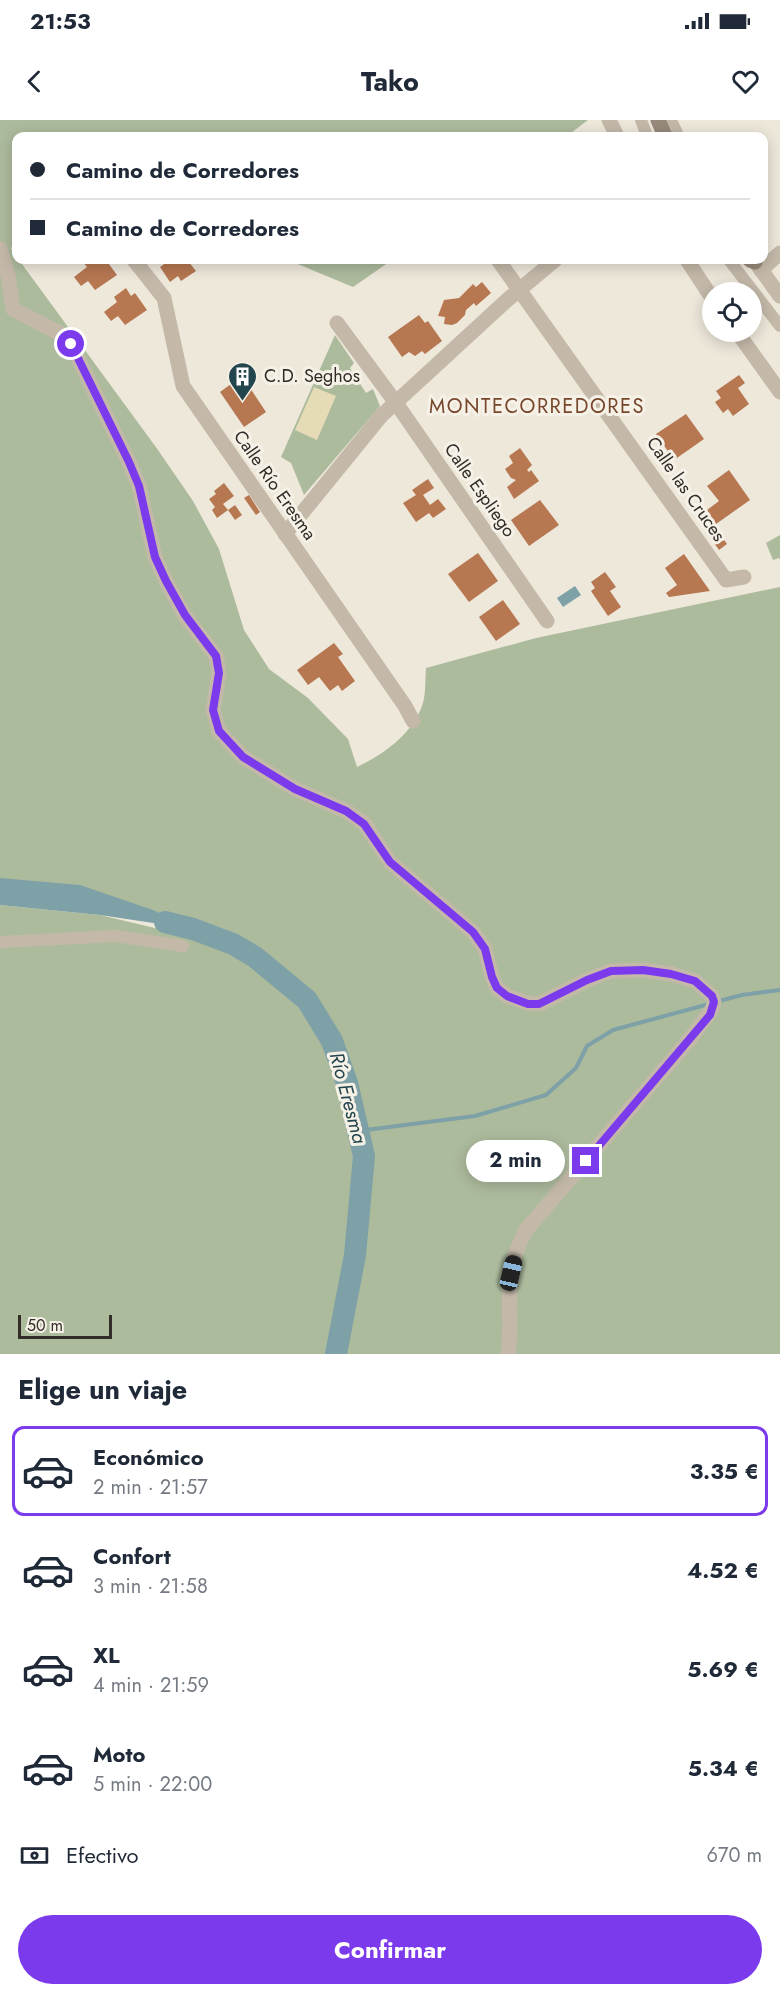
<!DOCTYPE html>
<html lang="es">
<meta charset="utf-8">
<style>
:root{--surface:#fff;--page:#f2f2f3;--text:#1f2937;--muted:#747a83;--line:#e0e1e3;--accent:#7c3aed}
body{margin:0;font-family:Jost,sans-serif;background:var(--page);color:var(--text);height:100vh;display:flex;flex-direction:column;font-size:22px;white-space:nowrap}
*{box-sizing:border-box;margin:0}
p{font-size:20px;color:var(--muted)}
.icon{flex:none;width:33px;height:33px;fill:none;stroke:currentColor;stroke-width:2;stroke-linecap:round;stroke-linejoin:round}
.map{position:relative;height:1234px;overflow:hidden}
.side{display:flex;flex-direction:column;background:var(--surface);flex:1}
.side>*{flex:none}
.hud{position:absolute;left:12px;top:12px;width:756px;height:132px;border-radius:12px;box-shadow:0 3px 15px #0003;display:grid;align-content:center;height:132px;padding:0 18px;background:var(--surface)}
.fabs{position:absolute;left:702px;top:162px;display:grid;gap:12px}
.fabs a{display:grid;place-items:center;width:60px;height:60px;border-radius:50%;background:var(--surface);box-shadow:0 3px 15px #0003;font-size:30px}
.scale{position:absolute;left:18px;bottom:15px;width:94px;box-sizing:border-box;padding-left:6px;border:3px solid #322c28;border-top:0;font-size:16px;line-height:21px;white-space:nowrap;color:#322c28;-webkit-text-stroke:4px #f6f1e7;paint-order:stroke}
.end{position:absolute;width:27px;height:27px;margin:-14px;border:8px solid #7c3aed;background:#fff;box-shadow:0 0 0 3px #fff}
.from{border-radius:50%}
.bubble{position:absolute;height:42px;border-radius:21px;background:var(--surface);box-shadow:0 3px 15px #0003;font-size:20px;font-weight:700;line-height:42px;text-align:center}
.car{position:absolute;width:18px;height:36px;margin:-18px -9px;border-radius:8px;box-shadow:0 0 4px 2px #0007;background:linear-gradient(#222 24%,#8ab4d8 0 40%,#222 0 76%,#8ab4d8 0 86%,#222 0)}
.hud b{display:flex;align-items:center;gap:21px;height:57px;font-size:22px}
.hud b+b{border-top:2px solid var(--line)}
.hud i{width:15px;height:15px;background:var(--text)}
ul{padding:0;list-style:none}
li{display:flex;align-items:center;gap:18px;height:90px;margin:0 12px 9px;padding:0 6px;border:3px solid transparent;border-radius:12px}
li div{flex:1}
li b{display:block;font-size:22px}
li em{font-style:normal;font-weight:700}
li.on{border-color:var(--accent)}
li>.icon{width:54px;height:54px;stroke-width:1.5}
h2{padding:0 18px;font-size:27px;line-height:72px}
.pay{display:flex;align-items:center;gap:15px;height:66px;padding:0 18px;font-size:22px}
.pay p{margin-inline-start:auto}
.button{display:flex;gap:12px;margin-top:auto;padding:12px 18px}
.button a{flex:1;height:69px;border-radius:36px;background:var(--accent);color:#fff;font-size:24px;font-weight:700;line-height:69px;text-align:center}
.status{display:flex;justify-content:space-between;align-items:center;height:42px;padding:0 30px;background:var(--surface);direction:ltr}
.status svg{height:16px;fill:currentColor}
header{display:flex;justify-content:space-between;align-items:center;height:78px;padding:0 18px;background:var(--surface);font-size:27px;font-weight:700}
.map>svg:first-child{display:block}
.green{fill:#adbb9d}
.sand{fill:#e5dbb6}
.water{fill:#7ea0a7}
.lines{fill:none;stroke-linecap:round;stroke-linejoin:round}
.stream{stroke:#7ea0a7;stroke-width:4}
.river{stroke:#7ea0a7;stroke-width:22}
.building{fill:#b67751}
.pedestrian{stroke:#c4b9a9;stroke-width:12}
.minor{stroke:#c4b9a9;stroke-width:15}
.tertiary{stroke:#c4b9a9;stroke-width:15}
.secondary{stroke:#97897b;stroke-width:15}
.route{stroke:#7c3aed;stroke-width:8}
.labels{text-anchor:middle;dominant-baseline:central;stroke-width:6;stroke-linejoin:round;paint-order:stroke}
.poi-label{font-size:18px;fill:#322c28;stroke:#f6f1e7;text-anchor:start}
.street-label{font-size:18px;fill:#322c28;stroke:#f6f1e7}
.neighbourhood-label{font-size:20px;letter-spacing:1.5px;fill:#77472b;stroke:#f6f1e7}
.water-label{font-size:20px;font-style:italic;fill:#23464e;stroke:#f6f1e7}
</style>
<div class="status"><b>21:53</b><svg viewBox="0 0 49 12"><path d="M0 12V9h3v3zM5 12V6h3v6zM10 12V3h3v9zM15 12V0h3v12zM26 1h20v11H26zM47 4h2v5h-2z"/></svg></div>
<header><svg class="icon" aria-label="back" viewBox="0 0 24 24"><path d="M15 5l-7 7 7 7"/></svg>Tako<svg class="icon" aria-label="heart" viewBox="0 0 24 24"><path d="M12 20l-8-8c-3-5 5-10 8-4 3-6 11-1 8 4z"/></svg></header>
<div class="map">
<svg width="780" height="1234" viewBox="0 0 780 1234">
<rect width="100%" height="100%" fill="#eee8db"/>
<!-- green -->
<g class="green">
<path d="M0,0H588L567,16H16V122L11,128L16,136V140H19L158,330L193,381L219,429L244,510L269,549L308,578L348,619L357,647C384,634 411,615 422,586C426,576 425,560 426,548L536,518L780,467V1234H0V785L100,795L197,818L260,842L233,824L193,809L0,770Z"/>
<path d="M288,140H392L353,167Z"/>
<path d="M335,215L354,243L350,248L366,273L373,269L380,286L304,375L291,343L281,337Z"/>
<path d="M780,415V440L779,438L773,440L766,423Z"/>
</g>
<!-- sand -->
<path class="sand" d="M314,267L336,276L317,320L295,310Z"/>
<!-- water -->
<g class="water">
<path d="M575,466L581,475L563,487L557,478Z"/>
<path d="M0,758L80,765L153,790L193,809L100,795L0,785Z"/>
</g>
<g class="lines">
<!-- stream -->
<g class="stream">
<path d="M719,881L742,875L780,870"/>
<path d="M358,1011L475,996L546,975L576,948L587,926L613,910L709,884"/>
</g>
<!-- river -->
<path class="river" d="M165,802L193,809L233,824L255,837L307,880L332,921L347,963L364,1036L355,1135L336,1234"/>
</g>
<!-- building -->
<g class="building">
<path d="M86,140H106L117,155L95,170L88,161L81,166L74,157L87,147L83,142Z"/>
<path d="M170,140H190L188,141L196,151L181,161L178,156L170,162L160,147Z"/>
<path d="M482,162L491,173L476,186L474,183L466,190L465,195L457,203L452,205L444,204L445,197L438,196L444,180L459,178L473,164L476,167Z"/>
<path d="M126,168L131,176L135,173L147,190L125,205L118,196L111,201L104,192L117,182L114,177Z"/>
<path d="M419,195L425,203L428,201L442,221L425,234L422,231L415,236L409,232L402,237L388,217Z"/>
<path d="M739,255L745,263L738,268L749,284L733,296L728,289L723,293L715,282L721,278L716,271Z"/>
<path d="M242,256L266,292L244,307L220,272Z"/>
<path d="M686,294L704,319L674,340L656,314Z"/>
<path d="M520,328L532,345L527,350L529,352L531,350L539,361L514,379L507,367L516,360L511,358L505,349L513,343L509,336Z"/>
<path d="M729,350L750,380L716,404L707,390L719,381L707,366Z"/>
<path d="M428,359L434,368L423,375L430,385L438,379L446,389L433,398L429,393L416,402L403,383L416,375L412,370Z"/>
<path d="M224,363L234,376L223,384L228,390L217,398L212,390L215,387L209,379L216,374L214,371Z"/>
<path d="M249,375L260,392L256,395L244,378Z"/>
<path d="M540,380L559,405L529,426L511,400Z"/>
<path d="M235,385L242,395L235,400L228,390Z"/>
<path d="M720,414L727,424L719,430L712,420Z"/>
<path d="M478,433L498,461L469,482L448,454Z"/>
<path d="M684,434L710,471L669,477L666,473L677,465L665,448Z"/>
<path d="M605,452L616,467L610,471L621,487L608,496L591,471L595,468L591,462Z"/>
<path d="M503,480L520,504L496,521L479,497Z"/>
<path d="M334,523L343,534L338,537L355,561L342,571L338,565L330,571L319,557L308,565L297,550Z"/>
</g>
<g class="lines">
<!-- pedestrian -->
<g class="pedestrian">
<path d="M641,0L647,16"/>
<path d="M729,140L780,206"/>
<path d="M0,822L115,816L183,826"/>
</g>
<!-- minor -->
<g class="minor">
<path d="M609,0L617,16"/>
<path d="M0,129L8,155L13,189L61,214L71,224L129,342L139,366L155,437L166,461L185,496L216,536L219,553L213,590L219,611L243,637L295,669L346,691L364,703L390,742L473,812L485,829L492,857L497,868L507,876L528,883L539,884L587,860L611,851L643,850L671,854L695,861L712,876L714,882L712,890L690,919L526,1110C519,1124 513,1138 511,1154C507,1181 512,1207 508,1234"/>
<path d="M134,140L164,178L183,266L405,586L413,601"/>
<path d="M498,140L726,460L744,457"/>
<path d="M687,140L712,178"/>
<path d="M761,150L780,133"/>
<path d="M337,203L396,283L547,501"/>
<path d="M737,212L780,272"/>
</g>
<!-- tertiary -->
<g class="tertiary">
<path d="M669,0L677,16"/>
<path d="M754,140L780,176"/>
<path d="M285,414L381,296L506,181L555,140"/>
</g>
<!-- secondary -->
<g class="secondary">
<path d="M658,0L665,16"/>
<path d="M750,140L755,142"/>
</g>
</g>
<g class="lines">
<!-- route -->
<path class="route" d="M71,224L129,342L139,366L155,437L166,461L185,495L216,536L219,553L213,590L219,611L243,637L295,669L346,691L364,704L390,742L473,812L485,829L492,857L497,868L507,876L528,884H539L587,860L611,851L643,850L671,854L695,861L712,876L714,882L710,895L586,1041"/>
</g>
<!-- icons -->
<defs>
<symbol id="building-pin" viewBox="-11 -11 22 30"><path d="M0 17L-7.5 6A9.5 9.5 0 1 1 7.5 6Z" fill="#23464e" stroke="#f6f1e7"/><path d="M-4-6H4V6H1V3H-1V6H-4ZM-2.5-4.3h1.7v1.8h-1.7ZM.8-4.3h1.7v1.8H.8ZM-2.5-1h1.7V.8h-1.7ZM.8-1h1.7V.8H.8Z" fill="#fff"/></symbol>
</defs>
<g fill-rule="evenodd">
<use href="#building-pin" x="226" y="240" width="33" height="45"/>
</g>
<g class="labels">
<!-- poi labels -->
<g class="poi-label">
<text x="264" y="256">C.D. Seghos</text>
</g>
<!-- street labels -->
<g class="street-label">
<text transform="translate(275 365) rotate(55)">Calle Río Eresma</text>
<text transform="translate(686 369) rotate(55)">Calle las Cruces</text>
<text transform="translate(480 370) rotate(55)">Calle Espliego</text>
</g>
<!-- neighbourhood labels -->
<g class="neighbourhood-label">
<text x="537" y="286">MONTECORREDORES</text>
</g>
<!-- water labels -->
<g class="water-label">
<text transform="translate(348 978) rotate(75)">Río Eresma</text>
</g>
</g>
</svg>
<div class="fabs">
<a><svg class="icon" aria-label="locate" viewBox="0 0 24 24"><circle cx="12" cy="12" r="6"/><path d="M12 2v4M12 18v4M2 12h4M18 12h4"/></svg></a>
</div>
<div class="scale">50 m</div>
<i class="end from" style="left:71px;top:224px"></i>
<i class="end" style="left:586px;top:1041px"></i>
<div class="bubble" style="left:466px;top:1020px;width:99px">2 min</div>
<i class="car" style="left:511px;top:1153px;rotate:13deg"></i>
<div class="hud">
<b><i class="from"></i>Camino de Corredores</b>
<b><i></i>Camino de Corredores</b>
</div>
</div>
<section class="side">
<h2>Elige un viaje</h2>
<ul>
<li class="on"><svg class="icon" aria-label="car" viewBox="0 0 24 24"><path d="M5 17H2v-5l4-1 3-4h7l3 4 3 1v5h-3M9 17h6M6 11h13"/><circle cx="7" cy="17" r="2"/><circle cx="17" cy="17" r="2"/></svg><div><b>Económico</b><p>2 min · 21:57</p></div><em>3.35 €</em></li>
<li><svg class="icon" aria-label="car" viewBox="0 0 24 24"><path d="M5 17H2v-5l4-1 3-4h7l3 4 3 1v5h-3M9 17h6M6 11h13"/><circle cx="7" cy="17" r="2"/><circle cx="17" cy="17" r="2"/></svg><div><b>Confort</b><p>3 min · 21:58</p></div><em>4.52 €</em></li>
<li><svg class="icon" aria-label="car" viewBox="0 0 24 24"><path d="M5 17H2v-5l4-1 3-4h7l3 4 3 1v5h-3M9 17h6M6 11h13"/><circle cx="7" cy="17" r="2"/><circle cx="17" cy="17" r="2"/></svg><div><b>XL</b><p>4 min · 21:59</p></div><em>5.69 €</em></li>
<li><svg class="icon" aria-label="car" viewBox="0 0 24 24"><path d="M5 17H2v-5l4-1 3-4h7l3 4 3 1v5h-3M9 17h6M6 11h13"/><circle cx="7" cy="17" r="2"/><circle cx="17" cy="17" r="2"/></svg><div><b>Moto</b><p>5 min · 22:00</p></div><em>5.34 €</em></li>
</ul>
<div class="pay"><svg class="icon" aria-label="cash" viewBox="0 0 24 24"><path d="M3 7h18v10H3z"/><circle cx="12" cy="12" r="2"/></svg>Efectivo<p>670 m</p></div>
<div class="button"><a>Confirmar</a></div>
</section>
